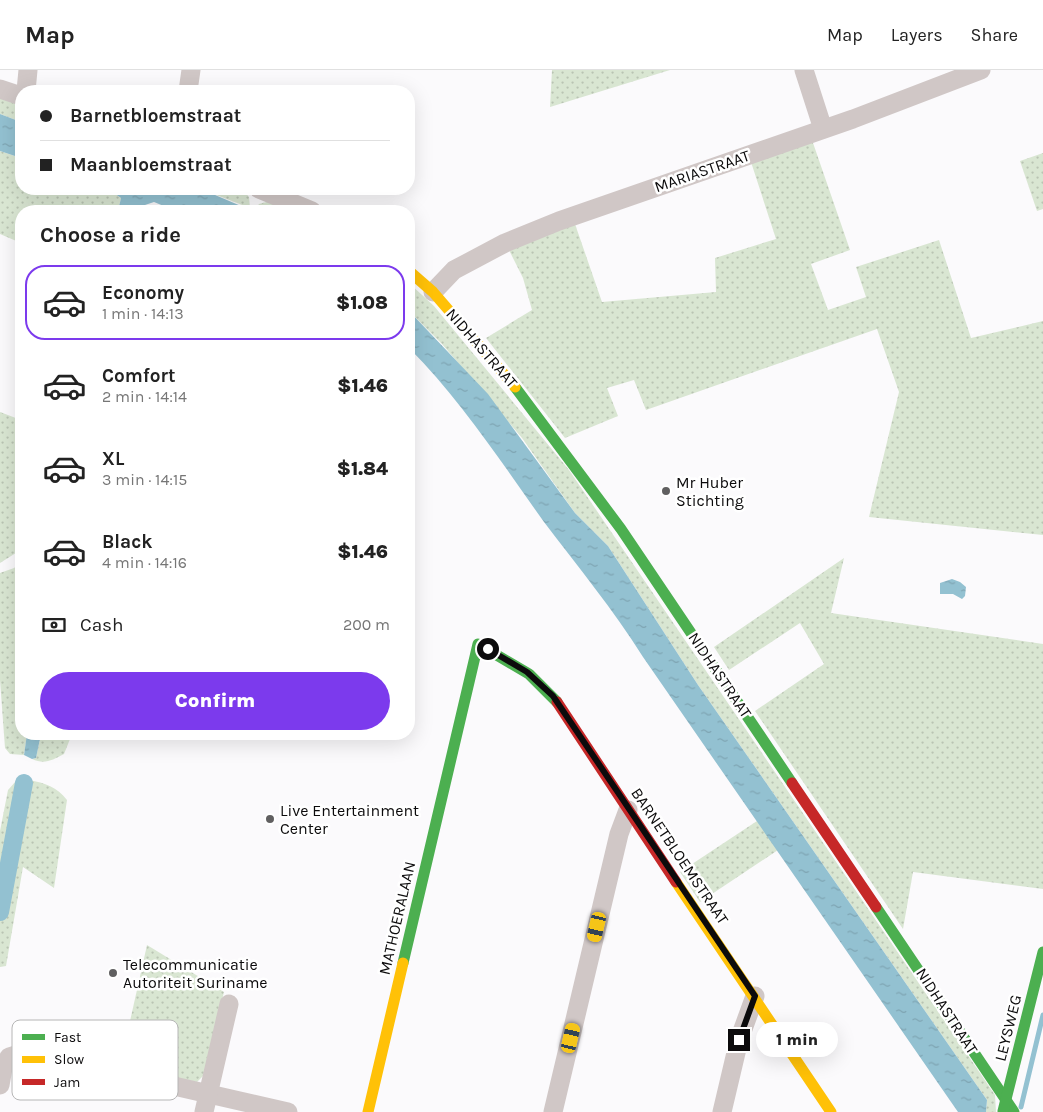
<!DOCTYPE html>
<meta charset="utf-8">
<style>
:root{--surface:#fff;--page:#f2f2f2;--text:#222;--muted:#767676;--line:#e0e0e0;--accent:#7c3aed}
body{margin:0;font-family:Karla,sans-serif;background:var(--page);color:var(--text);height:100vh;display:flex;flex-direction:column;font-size:19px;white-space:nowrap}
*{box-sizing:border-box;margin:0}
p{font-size:16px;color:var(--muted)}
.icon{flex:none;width:28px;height:28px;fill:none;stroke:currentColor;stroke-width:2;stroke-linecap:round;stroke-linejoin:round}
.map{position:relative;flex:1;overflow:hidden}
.side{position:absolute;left:15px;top:135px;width:400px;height:535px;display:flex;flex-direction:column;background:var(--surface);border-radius:20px;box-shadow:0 5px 20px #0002}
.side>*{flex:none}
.hud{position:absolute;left:15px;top:15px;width:400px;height:110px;border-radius:20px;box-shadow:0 5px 20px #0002;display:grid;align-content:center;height:110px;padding:0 25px;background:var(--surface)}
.end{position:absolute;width:22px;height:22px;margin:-11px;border:6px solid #0c0b0c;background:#fff;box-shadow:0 0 0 2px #fff}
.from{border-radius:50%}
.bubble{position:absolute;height:35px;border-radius:18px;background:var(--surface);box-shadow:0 5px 20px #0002;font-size:16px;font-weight:800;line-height:35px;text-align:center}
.car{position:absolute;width:15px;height:30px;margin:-15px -8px;border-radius:6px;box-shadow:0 0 4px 1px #0007;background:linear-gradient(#f5c518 24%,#345 0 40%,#f5c518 0 76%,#345 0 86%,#f5c518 0)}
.hud b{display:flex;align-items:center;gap:18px;height:48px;font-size:19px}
.hud b+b{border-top:1px solid var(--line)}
.hud i{width:12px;height:12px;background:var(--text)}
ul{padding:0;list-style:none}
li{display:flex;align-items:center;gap:15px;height:75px;margin:0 10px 8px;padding:0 15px;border:2px solid transparent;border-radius:20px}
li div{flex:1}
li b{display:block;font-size:19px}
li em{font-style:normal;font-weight:800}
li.active{border-color:var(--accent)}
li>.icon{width:45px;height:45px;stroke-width:1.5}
h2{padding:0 25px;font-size:22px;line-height:60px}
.pay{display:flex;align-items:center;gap:12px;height:55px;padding:0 25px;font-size:19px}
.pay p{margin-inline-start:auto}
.action{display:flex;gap:10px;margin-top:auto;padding:10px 25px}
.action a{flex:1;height:58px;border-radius:30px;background:var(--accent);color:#fff;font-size:20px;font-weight:800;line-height:58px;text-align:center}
header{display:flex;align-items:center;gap:30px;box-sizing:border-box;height:70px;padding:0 25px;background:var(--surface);border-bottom:1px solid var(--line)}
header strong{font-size:24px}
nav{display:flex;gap:28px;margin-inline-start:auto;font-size:18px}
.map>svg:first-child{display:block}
.grass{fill:url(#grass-dots)}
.water{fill:url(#water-ripples)}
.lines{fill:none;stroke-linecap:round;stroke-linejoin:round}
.stream{stroke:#93c1d1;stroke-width:5}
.canal{stroke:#93c1d1;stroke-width:18}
.street{stroke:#d0c7c6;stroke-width:19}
.fast{stroke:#4caf50;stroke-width:11}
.slow{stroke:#ffc107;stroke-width:11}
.jam{stroke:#c62828;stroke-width:11}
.route{stroke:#0c0b0c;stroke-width:6}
.poi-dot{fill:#605f60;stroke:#fff;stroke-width:2}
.labels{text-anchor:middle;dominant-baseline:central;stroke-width:5;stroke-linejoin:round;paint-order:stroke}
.street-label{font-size:16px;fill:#0c0b0c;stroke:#fff}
.poi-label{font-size:16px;fill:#0c0b0c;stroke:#fff;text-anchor:start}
.key{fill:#fff;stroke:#b6b6b6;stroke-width:1}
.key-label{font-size:14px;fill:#0c0b0c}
</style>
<header>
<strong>Map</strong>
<nav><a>Map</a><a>Layers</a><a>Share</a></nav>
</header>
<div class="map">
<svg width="1043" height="1042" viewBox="0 0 1043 1042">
<defs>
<pattern id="grass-dots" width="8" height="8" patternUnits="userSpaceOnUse" patternTransform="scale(1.25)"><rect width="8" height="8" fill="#d9e6d2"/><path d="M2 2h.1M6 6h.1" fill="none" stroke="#b9c4b3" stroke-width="1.8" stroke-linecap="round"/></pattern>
<pattern id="water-ripples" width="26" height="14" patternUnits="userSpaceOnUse" patternTransform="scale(1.25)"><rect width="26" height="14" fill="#93c1d1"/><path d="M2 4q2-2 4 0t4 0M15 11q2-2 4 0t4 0" fill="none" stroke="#7ea4b2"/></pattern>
</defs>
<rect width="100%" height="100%" fill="#fbfafc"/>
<!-- grass -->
<g class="grass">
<path d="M552,0H670L550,37Z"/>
<path d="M0,27L21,35V52L0,44Z"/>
<path d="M812,70L850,180L811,194L828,240L866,227L856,197L939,170L971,268L1043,251V465L869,447L899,322L877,259L646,340L634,310L607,318L618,346L565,368L486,268L532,240L523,208L508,178L575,154L602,232L716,222L715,188L776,169L751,92Z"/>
<path d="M0,81L21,88V119H108L121,128L118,141H21V173L0,164Z"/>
<path d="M1043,83V139L1037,141L1020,91Z"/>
<path d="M201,119L243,120L249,127L250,138Z"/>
<path d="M270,131L293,141H261L256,139L259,134Z"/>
<path d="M409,213L434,236L569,400L995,1025L996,1042H986L987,1030L698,615L608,476L575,443L522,368L442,274L410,242L414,236L409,232Z"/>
<path d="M0,342L21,350V476L19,481L0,493Z"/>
<path d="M844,488L831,543L1043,574V819L913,802L903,859L755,641L824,594L800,553L729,600L714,577Z"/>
<path d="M21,492V664H27L24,685L10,684L5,678L0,610V503L14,498Z"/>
<path d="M41,664H72L64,684C52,690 45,695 32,689L36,688Z"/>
<path d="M29,710C45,713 57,717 67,730L54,818L23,797L6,896L0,897V761L8,720L16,711Z"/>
<path d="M757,751L778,780L700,832L680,802Z"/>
<path d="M147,875L224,922L204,1005L197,1012L120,996Z"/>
</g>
<!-- water -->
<g class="water">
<path d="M0,44L21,52V88L0,81Z"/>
<path d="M108,119H201L241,136L239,141H176L154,132L142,136L139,141H118L121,128Z"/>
<path d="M409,232L414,236L410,242L488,324L575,443L608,476L698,615L987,1030L986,1042H958L643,587C613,539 578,497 544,452C501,392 461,330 409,278Z"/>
<path d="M952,509L960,512L966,517L965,526L962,529L953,524H940V513Z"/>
<path d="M27,664H41L36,688L32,689L24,685Z"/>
</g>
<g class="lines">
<!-- stream -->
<path class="stream" d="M1021,1037L1043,945"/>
<!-- canal -->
<path class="canal" d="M0,842L24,713"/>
<!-- street -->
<g class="street">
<path d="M804,0L823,59"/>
<path d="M0,19L21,26"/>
<path d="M26,21L28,0"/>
<path d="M188,21L191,0"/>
<path d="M259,119L312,141"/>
<path d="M433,222L454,200L505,173L559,151L853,49L981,0"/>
<path d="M0,1015L3,998L9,987L25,982L288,1042"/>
<path d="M204,1042L229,934"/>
<path d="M553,1042L619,764L628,740"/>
<path d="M722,1042L739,970L755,926"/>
</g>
<!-- fast -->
<g class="fast">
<path d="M515,317L621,459L792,713"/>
<path d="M876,837L1014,1042"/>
<path d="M403,893L478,574L529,604L557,632"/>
<path d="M1003,1041L1043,882"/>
</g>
<!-- slow -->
<g class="slow">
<path d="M409,201L433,222L515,317"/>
<path d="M676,812L831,1042"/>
<path d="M368,1042L403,893"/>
</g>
<!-- jam -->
<g class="jam">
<path d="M557,632L676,812"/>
<path d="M792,713L876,837"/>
</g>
</g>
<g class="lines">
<!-- route -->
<path class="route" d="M488,579L527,602L553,626L755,926L739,970"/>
</g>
<!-- markers -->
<g class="poi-dot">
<circle cx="666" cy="421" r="5"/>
<circle cx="270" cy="749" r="5"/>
<circle cx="113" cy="903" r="5"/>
</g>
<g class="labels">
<!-- street labels -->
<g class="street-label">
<text transform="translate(702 101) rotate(-19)">MARIASTRAAT</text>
<text transform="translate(482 278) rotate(49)">NIDHASTRAAT</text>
<text transform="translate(720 605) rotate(56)">NIDHASTRAAT</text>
<text transform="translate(680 786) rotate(56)">BARNETBLOEMSTRAAT</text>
<text transform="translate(397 848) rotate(-77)">MATHOERALAAN</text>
<text transform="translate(947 941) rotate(57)">NIDHASTRAAT</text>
<text transform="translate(1008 958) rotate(-76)">LEYSWEG</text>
</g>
<!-- poi labels -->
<g class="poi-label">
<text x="676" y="412">Mr Huber<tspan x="676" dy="18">Stichting</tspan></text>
<text x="280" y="740">Live Entertainment<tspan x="280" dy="18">Center</tspan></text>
<text x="123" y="894">Telecommunicatie<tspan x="123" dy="18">Autoriteit Suriname</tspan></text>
</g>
</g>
<!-- legend -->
<rect x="12" y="950" width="166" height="80" rx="8" class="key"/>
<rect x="22" y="964" width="23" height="6" fill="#4caf50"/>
<rect x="22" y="986" width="23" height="7" fill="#ffc107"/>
<rect x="22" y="1009" width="23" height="6" fill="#c62828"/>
<g class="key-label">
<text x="54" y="972">Fast</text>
<text x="54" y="994">Slow</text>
<text x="54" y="1017">Jam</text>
</g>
</svg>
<i class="end from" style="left:488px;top:579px"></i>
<i class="end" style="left:739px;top:970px"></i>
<div class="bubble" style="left:756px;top:952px;width:82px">1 min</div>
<i class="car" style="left:597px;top:857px;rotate:193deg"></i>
<i class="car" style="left:571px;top:968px;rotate:13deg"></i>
<div class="hud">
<b><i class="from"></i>Barnetbloemstraat</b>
<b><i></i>Maanbloemstraat</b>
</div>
<section class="side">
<h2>Choose a ride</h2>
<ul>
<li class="active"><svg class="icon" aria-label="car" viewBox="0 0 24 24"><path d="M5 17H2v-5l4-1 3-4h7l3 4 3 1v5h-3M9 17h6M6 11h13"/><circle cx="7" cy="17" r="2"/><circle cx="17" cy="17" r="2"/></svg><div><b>Economy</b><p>1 min · 14:13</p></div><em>$1.08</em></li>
<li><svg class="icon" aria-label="car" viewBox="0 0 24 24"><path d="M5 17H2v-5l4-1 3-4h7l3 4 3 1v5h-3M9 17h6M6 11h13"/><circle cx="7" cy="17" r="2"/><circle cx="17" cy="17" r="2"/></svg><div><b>Comfort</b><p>2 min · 14:14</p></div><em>$1.46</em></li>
<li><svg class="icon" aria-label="car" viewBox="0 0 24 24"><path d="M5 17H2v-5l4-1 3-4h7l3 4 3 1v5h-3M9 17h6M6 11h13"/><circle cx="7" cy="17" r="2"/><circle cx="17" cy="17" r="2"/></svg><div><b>XL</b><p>3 min · 14:15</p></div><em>$1.84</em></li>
<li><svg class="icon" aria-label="car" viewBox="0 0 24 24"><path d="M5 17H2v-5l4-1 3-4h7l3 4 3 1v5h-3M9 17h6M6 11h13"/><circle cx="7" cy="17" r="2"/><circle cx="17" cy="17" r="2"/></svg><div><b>Black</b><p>4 min · 14:16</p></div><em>$1.46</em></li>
</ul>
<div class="pay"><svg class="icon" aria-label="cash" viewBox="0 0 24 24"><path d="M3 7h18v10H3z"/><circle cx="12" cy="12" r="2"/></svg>Cash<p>200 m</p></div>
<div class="action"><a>Confirm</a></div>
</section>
</div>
